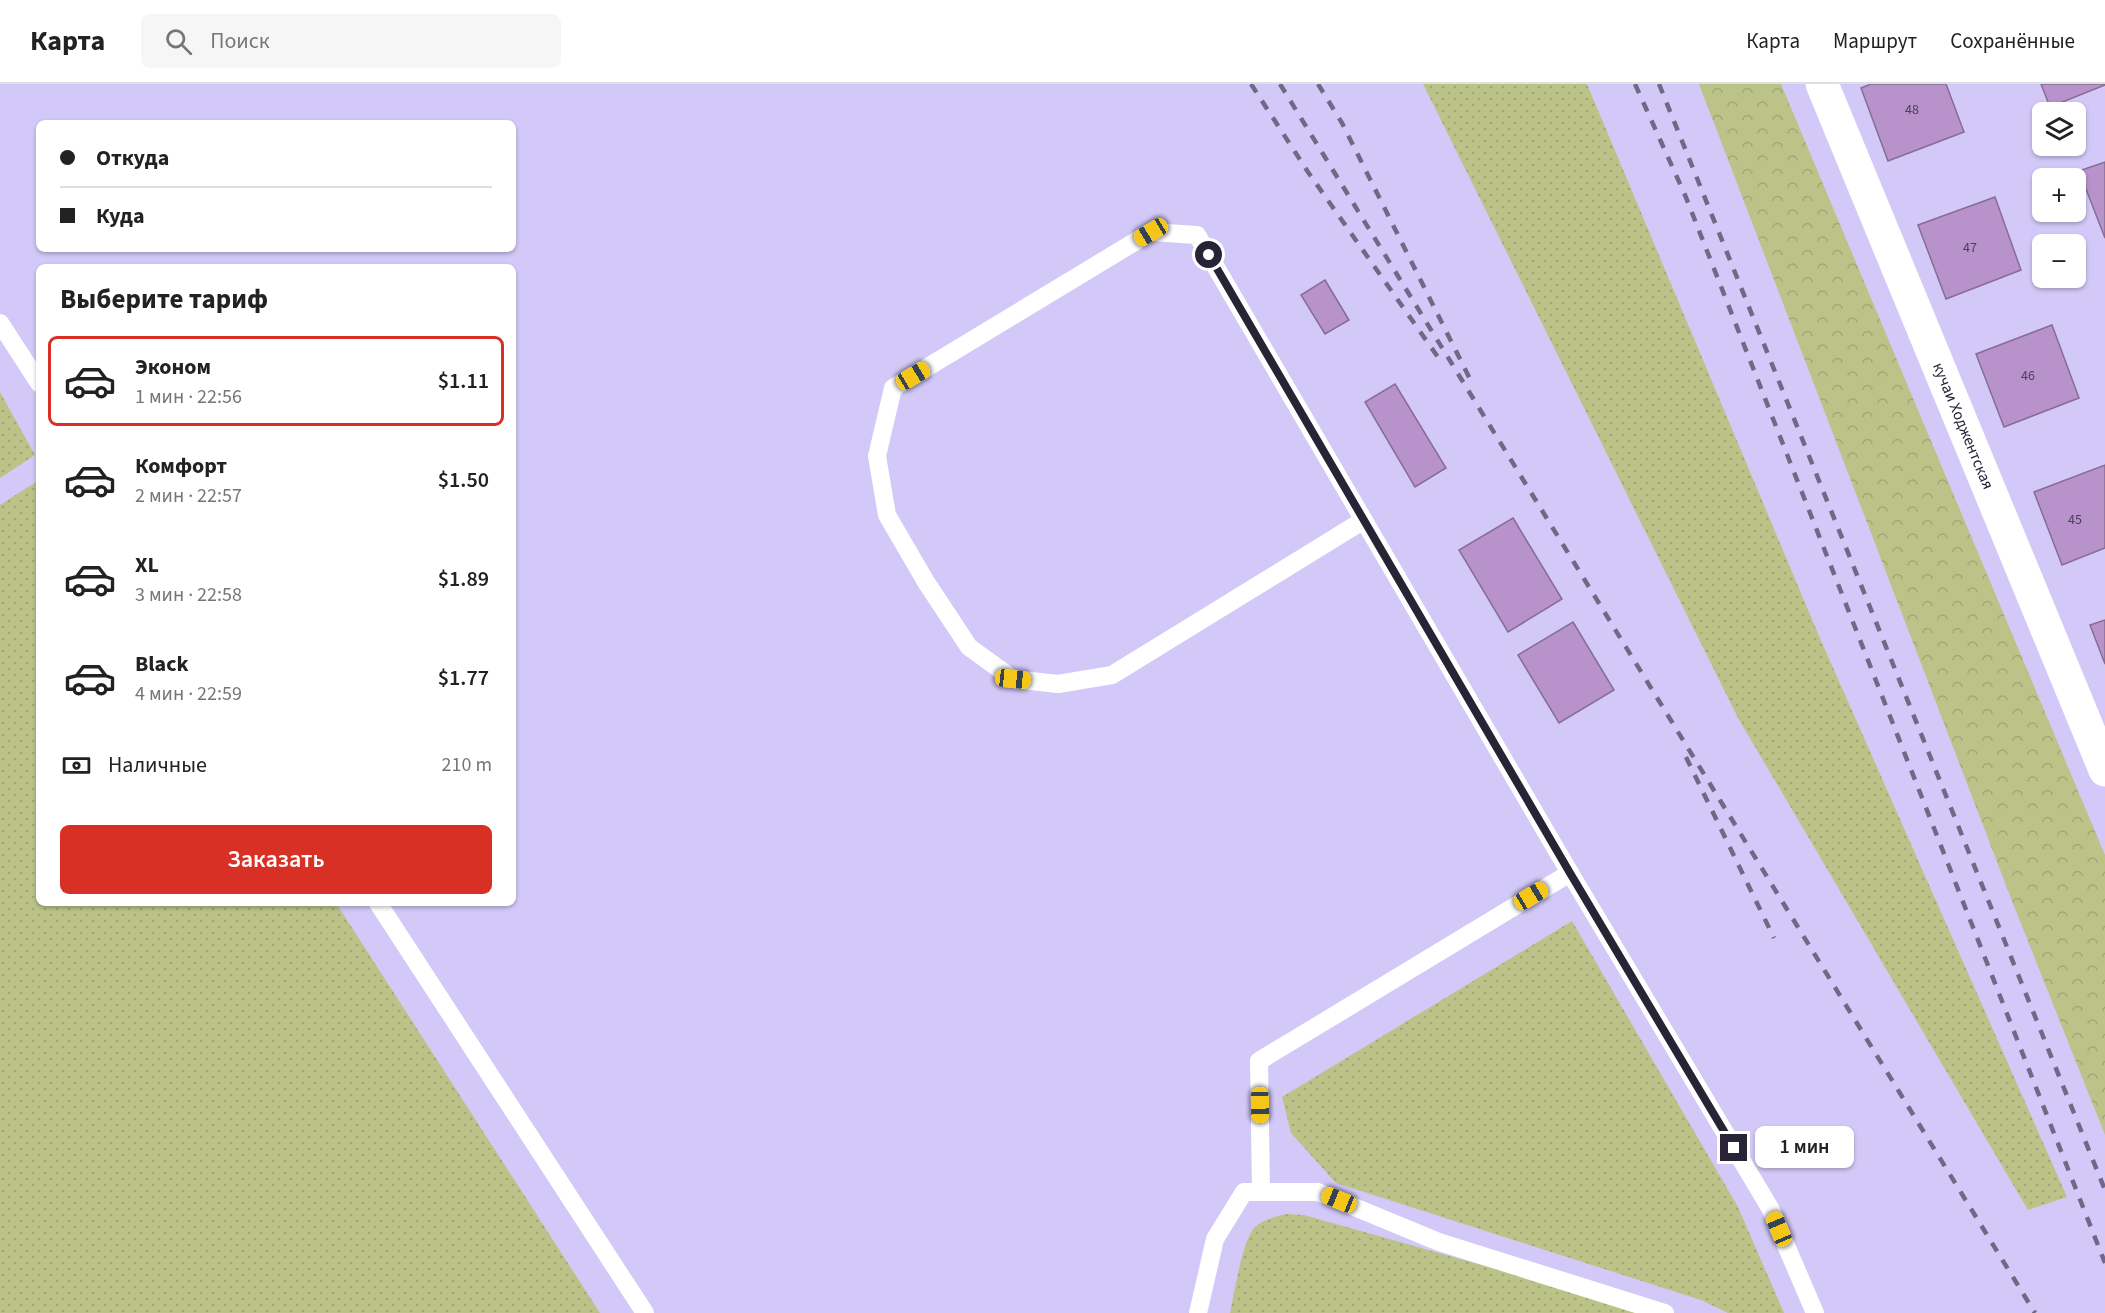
<!DOCTYPE html>
<html lang="ru">
<meta charset="utf-8">
<style>
:root{--surface:#fff;--page:#f6f6f6;--text:#222;--muted:#767676;--line:#e0e0e0;--accent:#d93025}
body{margin:0;font-family:"Source Sans 3",sans-serif;background:var(--page);color:var(--text);height:100vh;display:flex;flex-direction:column;font-size:22px;white-space:nowrap}
*{box-sizing:border-box;margin:0}
p{font-size:20px;color:var(--muted)}
.icon{flex:none;width:33px;height:33px;fill:none;stroke:currentColor;stroke-width:2;stroke-linecap:round;stroke-linejoin:round}
.map{position:relative;flex:1;overflow:hidden}
.side{position:absolute;left:36px;top:180px;width:480px;height:642px;display:flex;flex-direction:column;background:var(--surface);border-radius:9px;box-shadow:0 2px 4px #0004}
.side>*{flex:none}
.banner{position:absolute;left:36px;top:36px;width:480px;height:132px;border-radius:9px;box-shadow:0 2px 4px #0004;display:grid;align-content:center;height:132px;padding:0 24px;background:var(--surface)}
.fabs{position:absolute;left:2032px;top:18px;display:grid;gap:12px}
.fabs a{display:grid;place-items:center;width:54px;height:54px;border-radius:9px;background:var(--surface);box-shadow:0 2px 4px #0004;font-size:30px}
.end{position:absolute;width:27px;height:27px;margin:-14px;border:8px solid #282435;background:#fff;box-shadow:0 0 0 3px #fff}
.from{border-radius:50%}
.bubble{position:absolute;height:42px;border-radius:9px;background:var(--surface);box-shadow:0 2px 4px #0004;font-size:20px;font-weight:600;line-height:42px;text-align:center}
.car{position:absolute;width:18px;height:36px;margin:-18px -9px;border-radius:8px;box-shadow:0 0 4px 2px #0007;background:linear-gradient(#f5c518 24%,#345 0 40%,#f5c518 0 76%,#345 0 86%,#f5c518 0)}
.banner b{display:flex;align-items:center;gap:21px;height:57px;font-size:22px}
.banner b+b{border-top:2px solid var(--line)}
.banner i{width:15px;height:15px;background:var(--text)}
ul{padding:0;list-style:none}
li{display:flex;align-items:center;gap:18px;height:90px;margin:0 12px 9px;padding:0 12px;border:3px solid transparent;border-radius:9px}
li div{flex:1}
li b{display:block;font-size:22px}
li em{font-style:normal;font-weight:600}
li.selected{border-color:var(--accent)}
li>.icon{width:54px;height:54px;stroke-width:1.5}
h2{padding:0 24px;font-size:27px;line-height:72px}
.pay{display:flex;align-items:center;gap:15px;height:66px;padding:0 24px;font-size:22px}
.pay p{margin-inline-start:auto}
.primary-button{display:flex;gap:12px;margin-top:auto;padding:12px 24px}
.primary-button a{flex:1;height:69px;border-radius:9px;background:var(--accent);color:#fff;font-size:24px;font-weight:600;line-height:69px;text-align:center}
header{display:flex;align-items:center;gap:36px;box-sizing:border-box;height:84px;padding:0 30px;background:var(--surface);border-bottom:2px solid var(--line)}
header strong{font-size:28px}
nav{display:flex;gap:33px;margin-inline-start:auto;font-size:21px}
.search{width:420px;height:54px;background:var(--page);display:flex;align-items:center;gap:15px;box-sizing:border-box;padding:0 21px;border-radius:9px;color:var(--muted);font-size:22px}
.map>svg:first-child{display:block}
.grass{fill:url(#grass-dots)}
.forest{fill:url(#forest-crowns)}
.building{fill:#b892ca;stroke:#876d94;stroke-width:1.5}
.lines{fill:none;stroke-linecap:round;stroke-linejoin:round}
.lane{stroke:#fff;stroke-width:18}
.secondary{stroke:#fff;stroke-width:33}
.rail{stroke:#6f6986;stroke-width:4.5;stroke-dasharray:10 10;stroke-linecap:butt}
.route{stroke:#282435;stroke-width:8}
.labels{text-anchor:middle;dominant-baseline:central;stroke-width:5;stroke-linejoin:round;paint-order:stroke}
.number-label{font-size:14px;fill:#4c405a}
.street-label{font-size:16px;fill:#282435;stroke:#f2effe}
</style>
<header>
<strong>Карта</strong>
<div class="search"><svg class="icon" aria-label="search" viewBox="0 0 24 24"><circle cx="10" cy="10" r="6"/><path d="M15 15l6 6"/></svg>Поиск</div>
<nav><a>Карта</a><a>Маршрут</a><a>Сохранённые</a></nav>
</header>
<div class="map">
<svg width="2105" height="1229" viewBox="0 0 2105 1229">
<defs>
<pattern id="grass-dots" width="8" height="8" patternUnits="userSpaceOnUse" patternTransform="scale(1.5)"><rect width="8" height="8" fill="#bbc388"/><path d="M2 2h.1M6 6h.1" fill="none" stroke="#a1a776" stroke-width="1.8" stroke-linecap="round"/></pattern>
<pattern id="forest-crowns" width="20" height="18" patternUnits="userSpaceOnUse" patternTransform="scale(1.5)"><rect width="20" height="18" fill="#bbc388"/><path d="M2 6a3 3 0 1 1 6 0M12 15a3 3 0 1 1 6 0" fill="none" stroke="#a1a776"/></pattern>
</defs>
<rect width="100%" height="100%" fill="#d3c9f8"/>
<!-- grass -->
<g class="grass">
<path d="M1423,0H1587L1819,552L2067,1113L2028,1126L1738,634Z"/>
<path d="M0,308L35,371L0,394Z"/>
<path d="M39,396V819H336L600,1229H0V421Z"/>
<path d="M1572,837L1738,1123L1784,1229H1728L1701,1216L1336,1099L1291,1049L1282,1013Z"/>
<path d="M1286,1130L1304,1131L1652,1229H1230C1234,1210 1243,1154 1255,1143C1264,1135 1274,1133 1286,1130Z"/>
</g>
<!-- forest -->
<path class="forest" d="M1699,0H1781L2105,771V1051L2012,817Z"/>
<!-- building -->
<g class="building">
<path d="M1871,0H1946L1964,48L1888,77L1861,4Z"/>
<path d="M2041,0H2105V1L2050,23Z"/>
<path d="M2105,78V154L2079,87Z"/>
<path d="M1995,113L2021,186L1946,215L1918,141Z"/>
<path d="M1325,196L1349,236L1325,250L1301,211Z"/>
<path d="M2052,241L2079,314L2004,343L1976,270Z"/>
<path d="M1395,300L1446,384L1415,403L1365,318Z"/>
<path d="M2105,381V464L2062,481L2034,408Z"/>
<path d="M1513,434L1562,515L1508,548L1459,466Z"/>
<path d="M2105,536V580L2090,541Z"/>
<path d="M1573,538L1614,606L1559,639L1518,571Z"/>
</g>
<g class="lines">
<!-- lane -->
<g class="lane">
<path d="M0,239L39,299"/>
<path d="M1364,436L1112,591L1058,600L1013,595L969,563L926,498L887,431L877,372L893,304L1151,148L1197,151L1570,789L1770,1124L1815,1229"/>
<path d="M378,819L645,1229"/>
<path d="M1261,1108L1259,977L1570,789"/>
<path d="M1198,1229L1215,1155L1244,1108H1318L1439,1158L1665,1229"/>
</g>
<!-- secondary -->
<path class="secondary" id="s1" d="M1822,0L2105,686"/>
<!-- rail -->
<g class="rail">
<path d="M1251,0L1308,88L1440,276"/>
<path d="M1280,0L2035,1229"/>
<path d="M1318,0L1342,39L1472,299"/>
<path d="M1635,0L1685,111L2105,1179"/>
<path d="M1659,0L2105,1106"/>
<path d="M1686,673L1774,854"/>
</g>
</g>
<g class="lines">
<!-- route -->
<path class="route" d="M1209,171L1570,789L1734,1064"/>
</g>
<g class="labels">
<!-- number labels -->
<g class="number-label">
<text x="1912" y="26">48</text>
<text x="1970" y="164">47</text>
<text x="2028" y="292">46</text>
<text x="2075" y="436">45</text>
</g>
<!-- street labels -->
<g class="street-label">
<text stroke="none"><textPath href="#s1" startOffset="370">кучаи Ходжентская</textPath></text>
</g>
</g>
</svg>
<div class="fabs">
<a><svg class="icon" aria-label="layers" viewBox="0 0 24 24"><path d="M12 4l9 5-9 5-9-5zM3 14l9 5 9-5"/></svg></a>
<a>+</a>
<a>−</a>
</div>
<i class="end from" style="left:1209px;top:171px"></i>
<i class="end" style="left:1734px;top:1064px"></i>
<div class="bubble" style="left:1755px;top:1042px;width:99px">1 мин</div>
<i class="car" style="left:1151px;top:148px;rotate:239deg"></i>
<i class="car" style="left:913px;top:292px;rotate:59deg"></i>
<i class="car" style="left:1013px;top:595px;rotate:96deg"></i>
<i class="car" style="left:1531px;top:812px;rotate:59deg"></i>
<i class="car" style="left:1260px;top:1021px;rotate:179deg"></i>
<i class="car" style="left:1339px;top:1116px;rotate:292deg"></i>
<i class="car" style="left:1779px;top:1145px;rotate:337deg"></i>
<div class="banner">
<b><i class="from"></i>Откуда</b>
<b><i></i>Куда</b>
</div>
<section class="side">
<h2>Выберите тариф</h2>
<ul>
<li class="selected"><svg class="icon" aria-label="car" viewBox="0 0 24 24"><path d="M5 17H2v-5l4-1 3-4h7l3 4 3 1v5h-3M9 17h6M6 11h13"/><circle cx="7" cy="17" r="2"/><circle cx="17" cy="17" r="2"/></svg><div><b>Эконом</b><p>1 мин · 22:56</p></div><em>$1.11</em></li>
<li><svg class="icon" aria-label="car" viewBox="0 0 24 24"><path d="M5 17H2v-5l4-1 3-4h7l3 4 3 1v5h-3M9 17h6M6 11h13"/><circle cx="7" cy="17" r="2"/><circle cx="17" cy="17" r="2"/></svg><div><b>Комфорт</b><p>2 мин · 22:57</p></div><em>$1.50</em></li>
<li><svg class="icon" aria-label="car" viewBox="0 0 24 24"><path d="M5 17H2v-5l4-1 3-4h7l3 4 3 1v5h-3M9 17h6M6 11h13"/><circle cx="7" cy="17" r="2"/><circle cx="17" cy="17" r="2"/></svg><div><b>XL</b><p>3 мин · 22:58</p></div><em>$1.89</em></li>
<li><svg class="icon" aria-label="car" viewBox="0 0 24 24"><path d="M5 17H2v-5l4-1 3-4h7l3 4 3 1v5h-3M9 17h6M6 11h13"/><circle cx="7" cy="17" r="2"/><circle cx="17" cy="17" r="2"/></svg><div><b>Black</b><p>4 мин · 22:59</p></div><em>$1.77</em></li>
</ul>
<div class="pay"><svg class="icon" aria-label="cash" viewBox="0 0 24 24"><path d="M3 7h18v10H3z"/><circle cx="12" cy="12" r="2"/></svg>Наличные<p>210 m</p></div>
<div class="primary-button"><a>Заказать</a></div>
</section>
</div>
